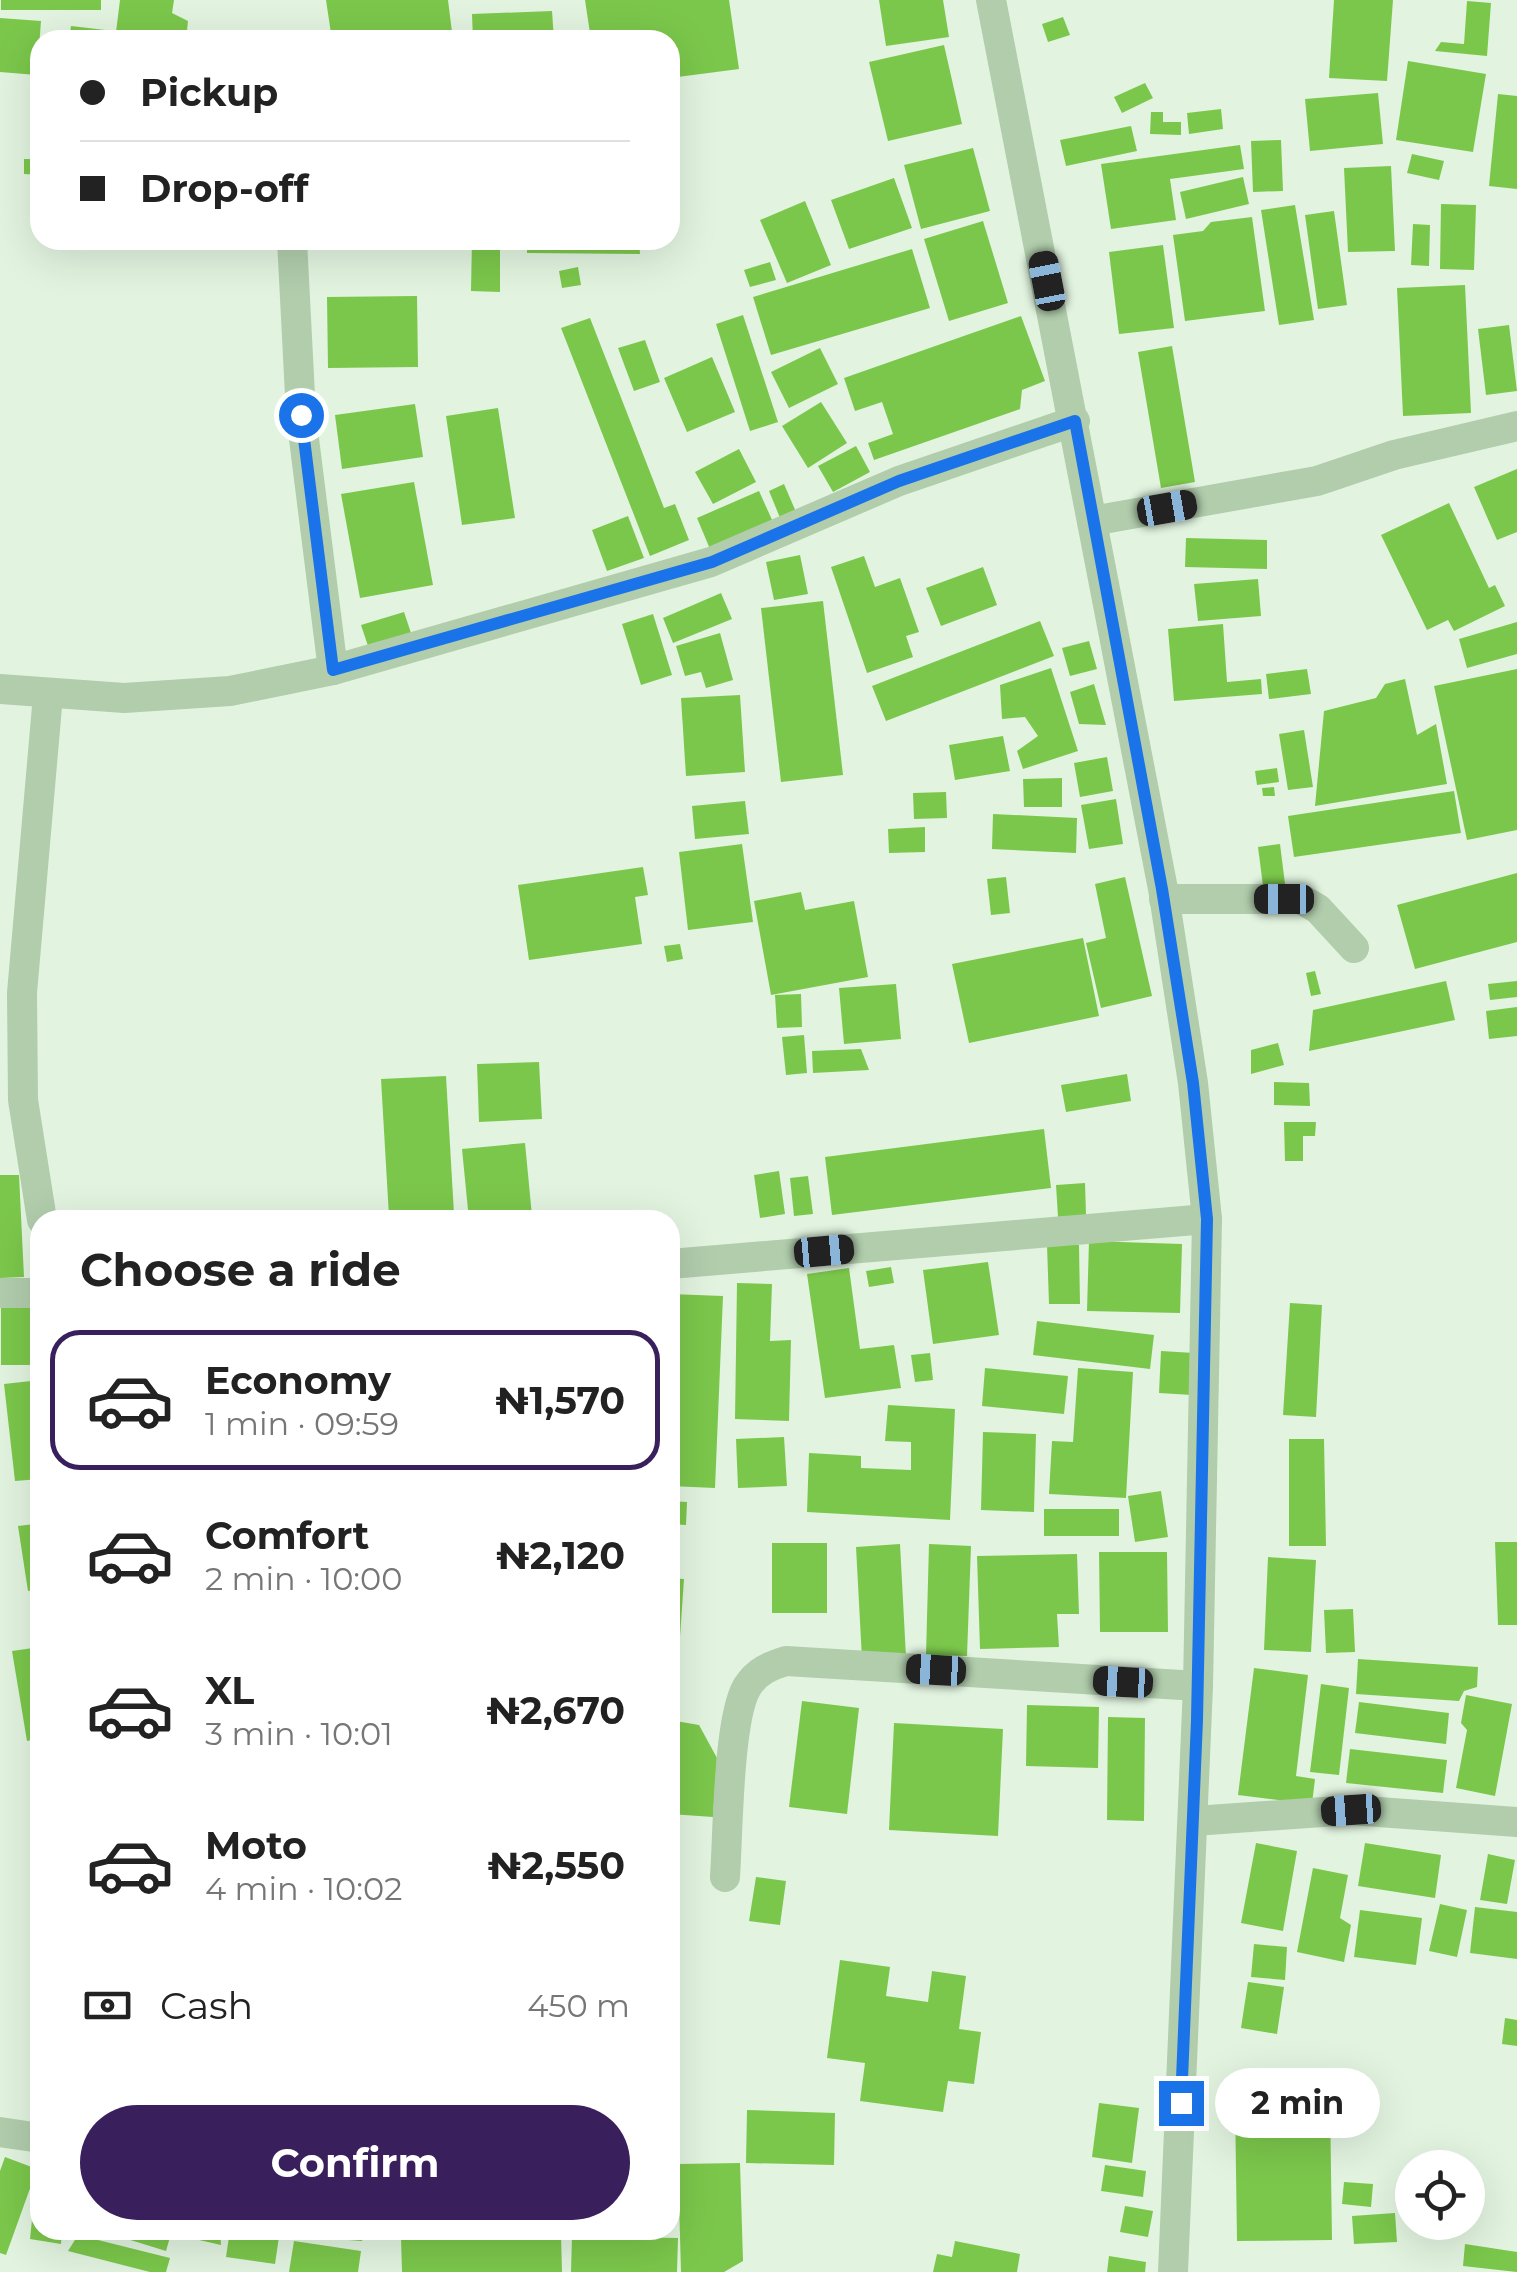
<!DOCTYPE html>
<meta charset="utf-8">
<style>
:root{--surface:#fff;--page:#f6f6f6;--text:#222;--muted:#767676;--line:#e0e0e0;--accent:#3a1f5d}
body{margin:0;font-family:Montserrat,sans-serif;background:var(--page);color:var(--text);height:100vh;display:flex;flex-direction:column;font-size:38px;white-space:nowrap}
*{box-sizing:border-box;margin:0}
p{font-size:32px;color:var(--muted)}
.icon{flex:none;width:55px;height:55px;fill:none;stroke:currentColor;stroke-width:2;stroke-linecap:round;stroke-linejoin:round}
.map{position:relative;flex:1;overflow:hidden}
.panel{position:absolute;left:30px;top:1210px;width:650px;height:1030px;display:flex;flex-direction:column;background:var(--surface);border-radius:30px;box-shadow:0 10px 40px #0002}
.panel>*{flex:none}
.hud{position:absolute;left:30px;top:30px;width:650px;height:220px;border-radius:30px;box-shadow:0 10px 40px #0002;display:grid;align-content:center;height:220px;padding:0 50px;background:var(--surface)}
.fabs{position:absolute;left:1395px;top:2150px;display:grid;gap:20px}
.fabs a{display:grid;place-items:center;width:90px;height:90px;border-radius:50%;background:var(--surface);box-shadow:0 10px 40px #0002;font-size:50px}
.end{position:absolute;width:45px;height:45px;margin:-22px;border:12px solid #1a73e8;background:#fff;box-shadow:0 0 0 5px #fff}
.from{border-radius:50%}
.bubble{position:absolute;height:70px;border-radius:35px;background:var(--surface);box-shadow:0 10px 40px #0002;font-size:32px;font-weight:700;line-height:70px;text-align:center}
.car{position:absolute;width:30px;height:60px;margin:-30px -15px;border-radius:12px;box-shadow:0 0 8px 2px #0007;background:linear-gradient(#222 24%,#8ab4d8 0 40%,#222 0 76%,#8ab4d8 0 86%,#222 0)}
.hud b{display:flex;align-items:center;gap:35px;height:95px;font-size:38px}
.hud b+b{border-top:2px solid var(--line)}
.hud i{width:25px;height:25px;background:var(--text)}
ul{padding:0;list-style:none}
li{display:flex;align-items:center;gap:30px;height:140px;margin:0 20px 15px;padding:0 30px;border:5px solid transparent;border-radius:30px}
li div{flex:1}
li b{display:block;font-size:38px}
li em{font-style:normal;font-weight:700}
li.on{border-color:var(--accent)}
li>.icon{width:90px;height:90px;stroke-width:1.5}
h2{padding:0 50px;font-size:45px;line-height:120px}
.pay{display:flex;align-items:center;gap:25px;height:110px;padding:0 50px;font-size:38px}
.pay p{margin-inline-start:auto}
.button{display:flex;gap:20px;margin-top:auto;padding:20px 50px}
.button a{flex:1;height:115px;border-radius:60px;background:var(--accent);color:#fff;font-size:40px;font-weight:700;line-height:115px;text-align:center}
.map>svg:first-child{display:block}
.building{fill:#7bc74b}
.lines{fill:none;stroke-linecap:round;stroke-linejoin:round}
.minor{stroke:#b1cdac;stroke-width:30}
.route{stroke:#1a73e8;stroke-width:12}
</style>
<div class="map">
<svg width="1517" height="2272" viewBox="0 0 1517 2272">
<rect width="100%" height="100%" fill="#e2f4e0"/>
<!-- building -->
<g class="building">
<rect x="1" y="0" width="100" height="10"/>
<path d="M120,0H174L172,13L188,21L186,40H115Z"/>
<path d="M326,0H448L453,40H364L362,37L332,40Z"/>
<path d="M585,0H729L739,69L670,78V40H591Z"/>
<path d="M879,0H943L949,37L886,46Z"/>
<path d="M1334,0H1393L1387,81L1329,78Z"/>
<path d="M1467,1L1491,3L1487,56L1435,51L1441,42L1464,44Z"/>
<path d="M552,11L554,40H473L472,14Z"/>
<path d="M1063,17L1070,35L1048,42L1042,24Z"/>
<path d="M0,18L41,21L37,75L0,72Z"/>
<path d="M71,26L114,31L113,40H69Z"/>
<path d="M944,45L962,124L888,141L869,62Z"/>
<path d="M1408,61L1486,74L1473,152L1396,140Z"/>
<path d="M1145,83L1153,98L1122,113L1114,97Z"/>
<path d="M1378,93L1383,144L1310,151L1305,99Z"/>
<path d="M1498,94L1517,96V189L1489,186Z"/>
<path d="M1221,109L1223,129L1189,134L1187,113Z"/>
<path d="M1151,112H1163V122H1181V135L1150,134Z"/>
<path d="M1131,126L1137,151L1066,166L1060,140Z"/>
<path d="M1281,140L1283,191L1253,192L1251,141Z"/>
<path d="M1240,145L1244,169L1170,179L1176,220L1111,229L1101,164Z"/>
<path d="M973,148L990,211L921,229L904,165Z"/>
<path d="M1412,154L1444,161L1439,180L1407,173Z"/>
<path d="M24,159H40V175L24,174Z"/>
<path d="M1391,166L1395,251L1348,252L1344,168Z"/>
<path d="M1243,177L1249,204L1186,219L1180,192Z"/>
<path d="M894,178L912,228L849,249L831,200Z"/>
<path d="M805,201L831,265L787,283L760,220Z"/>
<path d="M1441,204L1476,205L1474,270L1440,269Z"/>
<path d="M1295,205L1314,320L1279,325L1261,210Z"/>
<path d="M1334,211L1347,305L1318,309L1305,215Z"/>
<path d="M1252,217L1265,311L1185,321L1173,235L1203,231L1211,222Z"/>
<path d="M983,221L1008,303L949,321L924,239Z"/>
<path d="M1413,224L1430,225L1429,266L1411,265Z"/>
<path d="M472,240H500V292L471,291Z"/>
<path d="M527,240H639L640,254L527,253Z"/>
<path d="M1163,245L1174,328L1119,334L1109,252Z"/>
<path d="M912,249L930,308L771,355L753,297Z"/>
<path d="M770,262L776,280L750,287L744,270Z"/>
<path d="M578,267L581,285L562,288L559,271Z"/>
<path d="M1465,285L1471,413L1403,416L1397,288Z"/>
<path d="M417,296L418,367L328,368L327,297Z"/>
<path d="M743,315L778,422L750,431L716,324Z"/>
<path d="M1021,316L1045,381L1022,390L1020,409L874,460L868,443L893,434L882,402L855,411L844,378Z"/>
<path d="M590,318L664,508L675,504L689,540L650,556L561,328Z"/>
<path d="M1509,325L1517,391L1486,395L1478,329Z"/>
<path d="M645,340L660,382L634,391L618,348Z"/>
<path d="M1172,346L1195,482L1161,488L1138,352Z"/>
<path d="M820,348L838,384L789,408L771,372Z"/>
<path d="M712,357L735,412L687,432L664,378Z"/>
<path d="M821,402L847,443L808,468L782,426Z"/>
<path d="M415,404L423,457L342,469L335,415Z"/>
<path d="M498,408L515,518L462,525L446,416Z"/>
<path d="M856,446L870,472L833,492L818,466Z"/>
<path d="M739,449L756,482L713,504L695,472Z"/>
<path d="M1517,469V532L1497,540L1474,487Z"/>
<path d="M414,482L433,585L360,598L341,494Z"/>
<path d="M784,484L799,519L783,525L769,491Z"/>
<path d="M759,491L773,522L710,549L697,518Z"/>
<path d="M1449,503L1489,588L1495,585L1505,606L1454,631L1448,620L1427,630L1381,535Z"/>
<path d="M628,516L644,558L607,571L592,530Z"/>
<path d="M1186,538L1267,540V569L1185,567Z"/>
<path d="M800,555L808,594L774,600L766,562Z"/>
<path d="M864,556L875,587L900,578L919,632L906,636L913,657L867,673L831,567Z"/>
<path d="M983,567L997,605L941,626L926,588Z"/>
<path d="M1258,579L1261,616L1198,621L1194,584Z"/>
<path d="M721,593L732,619L673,643L663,618Z"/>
<path d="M823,601L843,775L781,782L761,608Z"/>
<path d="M404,612L412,636L369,649L361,625Z"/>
<path d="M653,614L672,675L641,685L622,624Z"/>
<path d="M1040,621L1054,656L886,721L872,686Z"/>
<path d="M1517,622V654L1467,668L1459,639Z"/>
<path d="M1223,624L1227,682L1261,679L1262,694L1174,701L1168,629Z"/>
<path d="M720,633L733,680L706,688L701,672L685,676L676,646Z"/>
<path d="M1089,641L1097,669L1070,676L1062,648Z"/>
<path d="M1051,668L1078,751L1023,769L1017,751L1038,736L1025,717L1002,719L1000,685Z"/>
<path d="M1307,669L1311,694L1269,699L1266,674Z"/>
<path d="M1517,669V830L1467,840L1434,686Z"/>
<path d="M1405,679L1417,735L1436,724L1447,784L1315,806L1324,711L1376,698L1385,684Z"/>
<path d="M1094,684L1106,725L1079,724L1070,692Z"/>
<path d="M740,695L745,772L686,776L681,698Z"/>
<path d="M1304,730L1313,787L1288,790L1279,734Z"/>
<path d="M1003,736L1010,771L955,780L949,745Z"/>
<path d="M1107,757L1113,791L1080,797L1074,763Z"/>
<path d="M1277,768L1279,782L1257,785L1255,771Z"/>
<path d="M1062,778V807H1024L1023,779Z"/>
<path d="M1274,787L1275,796H1263L1262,788Z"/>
<path d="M1454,791L1461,833L1294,857L1288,816Z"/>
<path d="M946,792L947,818L914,819L913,793Z"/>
<path d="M1116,799L1123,844L1089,849L1081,805Z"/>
<path d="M745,801L749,834L695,839L692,806Z"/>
<path d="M993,814L1077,818L1076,853L992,849Z"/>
<path d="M925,827V852L889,853L888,829Z"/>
<path d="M742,844L753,922L688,930L679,852Z"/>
<path d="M1280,844L1285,884L1263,886L1258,847Z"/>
<path d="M643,867L648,895L635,897L642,944L529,960L518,885Z"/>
<path d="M1517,873V942L1415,969L1397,905Z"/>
<path d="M1006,877L1010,913L991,915L987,879Z"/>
<path d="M1125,877L1152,996L1101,1008L1086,943L1106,938L1095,884Z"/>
<path d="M801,892L805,910L854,901L868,977L771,995L754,901Z"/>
<path d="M1083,938L1099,1016L969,1043L952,964Z"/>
<path d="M680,944L683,959L667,962L664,946Z"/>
<path d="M1315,971L1321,994L1311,996L1306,973Z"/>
<path d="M1446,981L1455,1020L1309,1051L1313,1010Z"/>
<path d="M1517,981V997L1490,1000L1488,984Z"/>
<path d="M896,984L901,1039L844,1044L839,988Z"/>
<path d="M801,994L802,1027L777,1028L775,995Z"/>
<path d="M1517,1007V1036L1489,1039L1486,1011Z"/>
<path d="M804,1035L807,1073L786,1075L782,1037Z"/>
<path d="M1278,1043L1284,1065L1251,1074V1050Z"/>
<path d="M861,1049L869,1070L813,1073L812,1051Z"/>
<path d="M539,1062L542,1119L479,1122L477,1064Z"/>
<path d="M1127,1074L1131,1101L1066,1112L1061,1085Z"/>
<path d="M446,1076L454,1214L389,1217L381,1079Z"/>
<path d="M1274,1082L1309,1083L1310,1106L1274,1105Z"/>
<path d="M1284,1122H1316L1315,1136H1303V1161H1285Z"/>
<path d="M1044,1129L1051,1188L832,1215L825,1157Z"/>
<path d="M525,1143L532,1216L469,1220L462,1149Z"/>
<path d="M779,1171L785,1214L760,1218L754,1175Z"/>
<path d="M0,1175H19L24,1277L0,1278Z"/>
<path d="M808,1176L813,1214L794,1216L790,1178Z"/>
<path d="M1085,1183L1086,1215L1058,1217L1056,1185Z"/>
<path d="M1089,1241L1182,1244L1180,1313L1087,1311Z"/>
<path d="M1047,1245H1079L1080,1304H1049Z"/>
<path d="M988,1262L999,1335L933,1344L923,1270Z"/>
<path d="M891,1267L894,1283L869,1287L866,1271Z"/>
<path d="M849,1268L860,1349L894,1345L901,1388L825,1398L807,1274Z"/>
<path d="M737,1283L772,1284L770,1341L791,1340L789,1421L735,1419Z"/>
<path d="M670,1294L723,1296L715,1488L670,1486Z"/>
<path d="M1290,1303L1322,1305L1316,1417L1283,1415Z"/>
<rect x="1" y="1308" width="39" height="57"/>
<path d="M1037,1321L1154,1335L1150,1369L1033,1355Z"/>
<path d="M1161,1351L1194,1353L1192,1395L1159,1393Z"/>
<path d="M930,1353L933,1380L915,1382L911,1355Z"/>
<path d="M985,1368L1068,1376L1064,1414L982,1406Z"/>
<path d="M1078,1368L1133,1372L1126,1498L1049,1494L1052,1441L1073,1442Z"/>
<path d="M40,1380V1479L15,1481L4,1384Z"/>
<path d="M888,1405L955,1409L950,1520L807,1512L809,1453L861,1456V1468L911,1470V1442L885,1441Z"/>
<path d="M983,1432L1036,1434L1034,1512L981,1510Z"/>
<path d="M784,1437L787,1486L738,1488L736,1439Z"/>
<path d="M1289,1439H1324L1326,1546H1289Z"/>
<path d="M1161,1491L1168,1537L1135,1542L1128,1496Z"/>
<path d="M670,1501L687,1502L686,1525L670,1524Z"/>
<rect x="1044" y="1509" width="75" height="27"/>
<path d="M35,1524L40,1589L28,1591L18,1526Z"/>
<path d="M1495,1542H1517V1625H1498Z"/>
<rect x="772" y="1543" width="55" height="70"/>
<path d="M900,1544L906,1657L862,1659L856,1547Z"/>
<path d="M929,1544L971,1546L967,1656L926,1655Z"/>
<path d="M1099,1552H1167L1168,1632H1100Z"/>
<path d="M1077,1554L1079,1614H1057L1059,1647L980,1649L977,1556Z"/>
<path d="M1268,1557L1316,1560L1311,1652L1264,1650Z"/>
<path d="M670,1578L684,1579L676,1695L670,1694Z"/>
<path d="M1353,1609L1355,1652L1326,1653L1324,1610Z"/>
<path d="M40,1647V1738L27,1741L12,1651Z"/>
<path d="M1358,1659L1478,1667L1477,1687L1464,1691L1459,1701L1356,1694Z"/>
<path d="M1254,1668L1308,1675L1296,1776L1315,1779L1312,1804L1238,1795Z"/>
<path d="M1321,1684L1349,1688L1339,1775L1310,1772Z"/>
<path d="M1466,1695L1512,1704L1495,1796L1456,1788L1467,1730L1461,1723Z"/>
<path d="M802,1701L859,1708L847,1814L789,1807Z"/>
<path d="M1359,1702L1449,1713L1446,1744L1355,1733Z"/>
<path d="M1027,1705L1099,1707L1098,1768L1026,1766Z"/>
<path d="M1108,1717L1145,1718L1144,1821L1107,1820Z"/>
<path d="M670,1720L699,1725L717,1758L713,1817L670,1814Z"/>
<path d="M894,1723L1003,1729L998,1836L889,1830Z"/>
<path d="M1350,1749L1447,1760L1443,1793L1346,1783Z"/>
<path d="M1256,1843L1297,1851L1283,1931L1241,1923Z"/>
<path d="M1365,1843L1441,1855L1435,1898L1358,1886Z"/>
<path d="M1488,1854L1515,1860L1507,1904L1480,1900Z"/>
<path d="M1313,1868L1348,1875L1340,1918L1351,1925L1344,1962L1297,1952Z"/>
<path d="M756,1877L786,1881L780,1925L749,1921Z"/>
<path d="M1440,1904L1467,1910L1457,1957L1429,1951Z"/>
<path d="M1475,1907L1517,1912V1959L1470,1953Z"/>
<path d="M1360,1910L1422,1918L1416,1965L1354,1957Z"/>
<path d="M1254,1944L1287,1947L1285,1980L1251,1977Z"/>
<path d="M840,1960L890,1967L886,1996L928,2002L932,1971L966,1976L959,2029L981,2032L974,2084L948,2081L943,2112L860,2101L865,2063L827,2058Z"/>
<path d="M1248,1982L1284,1987L1277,2034L1241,2028Z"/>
<path d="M1505,2018L1517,2020V2046L1502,2044Z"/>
<path d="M1235,2101H1330L1332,2240L1237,2241Z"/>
<path d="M1099,2103L1139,2108L1132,2163L1092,2157Z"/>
<path d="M747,2110L835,2113L834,2165L746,2163Z"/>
<path d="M5,2157L37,2169L6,2255L0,2253V2171Z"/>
<path d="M740,2163L743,2261L724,2272H681L678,2164Z"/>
<path d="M1105,2165L1146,2171L1143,2197L1101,2191Z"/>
<path d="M1344,2182L1373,2184L1371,2207L1342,2204Z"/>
<path d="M1125,2206L1153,2211L1148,2237L1120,2232Z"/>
<path d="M33,2210L40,2211V2230H62L61,2244L30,2239Z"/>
<path d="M1395,2213L1397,2242L1354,2244L1352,2216Z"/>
<path d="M98,2230H172L166,2251Z"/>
<path d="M188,2230H220L221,2245L186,2237Z"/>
<path d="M230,2230H280L275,2264L226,2257Z"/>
<path d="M348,2230H363L362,2241L348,2240Z"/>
<path d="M78,2235L170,2258L166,2272H150L68,2251Z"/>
<path d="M561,2235L562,2272H402L401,2238Z"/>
<path d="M572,2236L678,2238L677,2272H571Z"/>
<path d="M294,2241L361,2251L358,2272H289Z"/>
<path d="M955,2241L1020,2254L1017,2272H933L937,2254L952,2257Z"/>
<path d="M1465,2244L1517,2252V2272L1463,2266Z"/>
<path d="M1109,2256L1146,2262L1145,2272H1107Z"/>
</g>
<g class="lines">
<!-- minor -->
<g class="minor">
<path d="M991,0L1163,889L1193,1083L1207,1219L1198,1686L1173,2272"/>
<path d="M292,240L301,415L333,670"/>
<path d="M1092,521L1317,481L1394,455L1517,426"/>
<path d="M0,689L124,698L230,691L333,670L711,562L899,481L1075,421"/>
<path d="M1164,899H1301L1318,909L1354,948"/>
<path d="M42,1220L23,1100L22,993L48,695"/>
<path d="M670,1264L1207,1219"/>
<path d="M0,1293H40"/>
<path d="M1194,1821L1351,1810L1517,1822"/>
<path d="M725,1877C728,1834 728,1719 747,1687C757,1671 770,1666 786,1661L1198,1686"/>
<path d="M0,2132L40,2138"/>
</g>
</g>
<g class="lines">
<!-- route -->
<path class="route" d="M301,415L333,670L712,562L899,481L1075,421L1162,889L1193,1083L1207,1219L1197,1720L1181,2103"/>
</g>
</svg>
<div class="fabs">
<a><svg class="icon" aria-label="locate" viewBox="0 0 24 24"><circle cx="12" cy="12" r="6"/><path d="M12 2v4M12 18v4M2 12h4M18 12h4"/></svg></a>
</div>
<i class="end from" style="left:301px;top:415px"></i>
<i class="end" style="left:1181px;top:2103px"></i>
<div class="bubble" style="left:1215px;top:2068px;width:165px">2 min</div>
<i class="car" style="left:1047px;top:281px;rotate:349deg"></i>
<i class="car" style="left:1167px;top:508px;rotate:80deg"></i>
<i class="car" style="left:1284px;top:899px;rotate:270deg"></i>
<i class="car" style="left:824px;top:1251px;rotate:85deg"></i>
<i class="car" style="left:936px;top:1670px;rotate:273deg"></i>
<i class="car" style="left:1123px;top:1682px;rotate:273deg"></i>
<i class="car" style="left:1351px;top:1810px;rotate:266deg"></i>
<div class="hud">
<b><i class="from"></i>Pickup</b>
<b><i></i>Drop-off</b>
</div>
<section class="panel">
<h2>Choose a ride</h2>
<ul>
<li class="on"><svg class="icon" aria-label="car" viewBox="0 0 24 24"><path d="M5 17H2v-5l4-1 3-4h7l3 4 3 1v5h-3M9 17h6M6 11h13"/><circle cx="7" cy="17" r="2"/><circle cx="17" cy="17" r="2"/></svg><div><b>Economy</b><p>1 min · 09:59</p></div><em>₦1,570</em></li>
<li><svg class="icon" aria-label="car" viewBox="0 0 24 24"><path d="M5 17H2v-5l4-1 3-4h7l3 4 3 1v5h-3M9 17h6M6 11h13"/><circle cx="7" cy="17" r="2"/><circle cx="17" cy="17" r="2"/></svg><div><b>Comfort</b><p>2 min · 10:00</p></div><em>₦2,120</em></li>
<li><svg class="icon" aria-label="car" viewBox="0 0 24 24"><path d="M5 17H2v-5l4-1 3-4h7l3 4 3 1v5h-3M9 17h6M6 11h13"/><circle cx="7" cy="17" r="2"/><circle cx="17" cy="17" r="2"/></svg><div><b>XL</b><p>3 min · 10:01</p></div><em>₦2,670</em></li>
<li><svg class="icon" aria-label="car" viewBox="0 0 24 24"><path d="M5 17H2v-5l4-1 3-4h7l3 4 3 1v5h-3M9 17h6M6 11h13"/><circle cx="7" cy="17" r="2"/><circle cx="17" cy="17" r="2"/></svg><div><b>Moto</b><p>4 min · 10:02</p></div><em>₦2,550</em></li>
</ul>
<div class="pay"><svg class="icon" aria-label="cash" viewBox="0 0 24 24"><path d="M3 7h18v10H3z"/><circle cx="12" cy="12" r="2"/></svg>Cash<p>450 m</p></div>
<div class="button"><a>Confirm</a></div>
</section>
</div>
